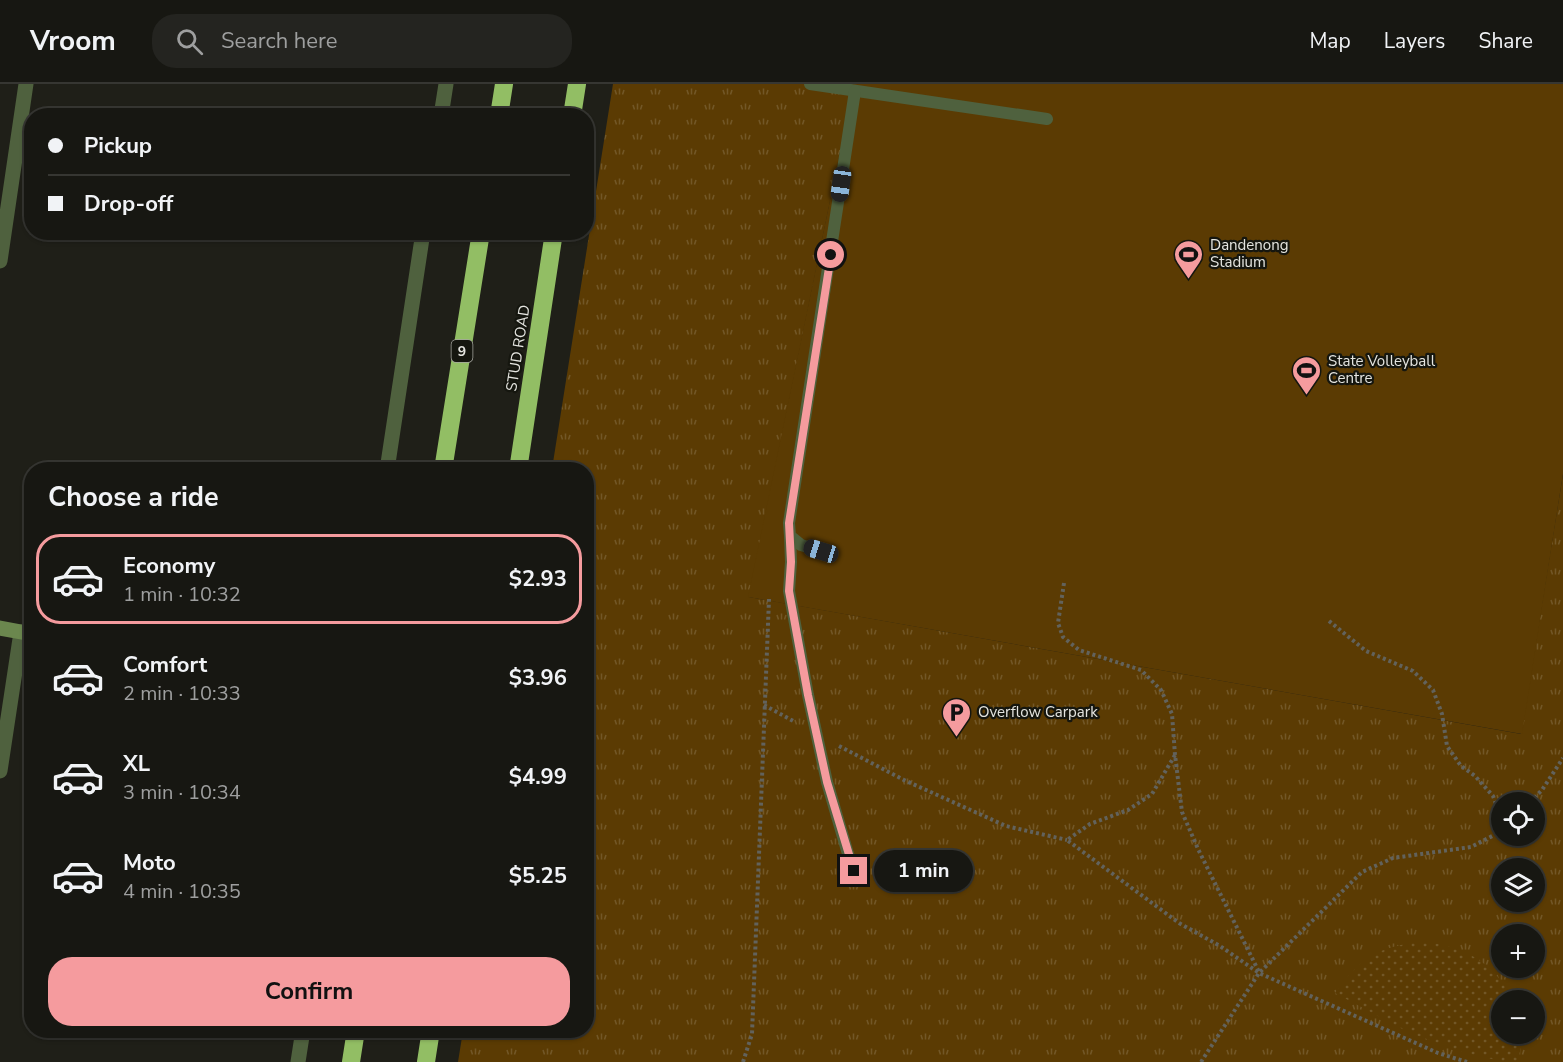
<!DOCTYPE html>
<meta charset="utf-8">
<style>
:root{--surface:#171712;--page:#242420;--text:#f1f3f6;--muted:#9e9f9f;--line:#363632;--accent:#f59b9e}
body{margin:0;font-family:"Nunito Sans",sans-serif;background:var(--page);color:var(--text);height:100vh;display:flex;flex-direction:column;font-size:22px;white-space:nowrap}
*{box-sizing:border-box;margin:0}
p{font-size:20px;color:var(--muted)}
.icon{flex:none;width:33px;height:33px;fill:none;stroke:currentColor;stroke-width:2;stroke-linecap:round;stroke-linejoin:round}
.map{position:relative;flex:1;overflow:hidden}
.panel{position:absolute;left:24px;top:378px;width:570px;height:576px;display:flex;flex-direction:column;background:var(--surface);border-radius:24px;box-shadow:0 2px 4px #0004,0 0 0 2px var(--line)}
.panel>*{flex:none}
.guide{position:absolute;left:24px;top:24px;width:570px;height:132px;border-radius:24px;box-shadow:0 2px 4px #0004,0 0 0 2px var(--line);display:grid;align-content:center;height:132px;padding:0 24px;background:var(--surface)}
.buttons{position:absolute;left:1491px;top:708px;display:grid;gap:12px}
.buttons a{display:grid;place-items:center;width:54px;height:54px;border-radius:50%;background:var(--surface);box-shadow:0 2px 4px #0004,0 0 0 2px var(--line);font-size:30px}
.end{position:absolute;width:27px;height:27px;margin:-14px;border:8px solid #f59b9e;background:#111;box-shadow:0 0 0 3px #111}
.from{border-radius:50%}
.bubble{position:absolute;height:42px;border-radius:21px;background:var(--surface);box-shadow:0 2px 4px #0004,0 0 0 2px var(--line);font-size:20px;font-weight:700;line-height:42px;text-align:center}
.car{position:absolute;width:18px;height:36px;margin:-18px -9px;border-radius:8px;box-shadow:0 0 4px 2px #0007;background:linear-gradient(#222 24%,#8ab4d8 0 40%,#222 0 76%,#8ab4d8 0 86%,#222 0)}
.guide b{display:flex;align-items:center;gap:21px;height:57px;font-size:22px}
.guide b+b{border-top:2px solid var(--line)}
.guide i{width:15px;height:15px;background:var(--text)}
ul{padding:0;list-style:none}
li{display:flex;align-items:center;gap:18px;height:90px;margin:0 12px 9px;padding:0 12px;border:3px solid transparent;border-radius:24px}
li div{flex:1}
li b{display:block;font-size:22px}
li em{font-style:normal;font-weight:700}
li.active{border-color:var(--accent)}
li>.icon{width:54px;height:54px;stroke-width:1.5}
h2{padding:0 24px;font-size:27px;line-height:72px}
.cta{display:flex;gap:12px;margin-top:auto;padding:12px 24px}
.cta a{flex:1;height:69px;border-radius:24px;background:var(--accent);color:#111;font-size:24px;font-weight:700;line-height:69px;text-align:center}
header{display:flex;align-items:center;gap:36px;box-sizing:border-box;height:84px;padding:0 30px;background:var(--surface);border-bottom:2px solid var(--line)}
header strong{font-size:28px}
nav{display:flex;gap:33px;margin-inline-start:auto;font-size:21px}
.search{width:420px;height:54px;background:var(--page);display:flex;align-items:center;gap:15px;box-sizing:border-box;padding:0 21px;border-radius:24px;color:var(--muted);font-size:22px}
.map>svg:first-child{display:block}
.grass{fill:url(#grass-tufts);fill-rule:evenodd}
.park{fill:url(#park-dots)}
.pitch{fill:#5b3b03}
.lines{fill:none;stroke-linecap:round;stroke-linejoin:round}
.path{stroke:#62625c;stroke-width:4;stroke-dasharray:3 3;stroke-linecap:butt}
.lane{stroke:#4f613e;stroke-width:12}
.street{stroke:#4f613e;stroke-width:15}
.secondary{stroke:#6b874e;stroke-width:15}
.highway{stroke:#92be64;stroke-width:18}
.route{stroke:#f59b9e;stroke-width:8}
.labels{text-anchor:middle;dominant-baseline:central;stroke-width:4.5;stroke-linejoin:round;paint-order:stroke}
.shield{fill:#15160f;stroke:#a7a7a1;stroke-width:1.5}
.shield-label{font-size:14px;font-weight:bold;fill:#e5e5e0}
.poi-label{font-size:15px;fill:#e5e5e0;stroke:#15160f;text-anchor:start}
.street-label{font-size:15px;fill:#e5e5e0;stroke:#15160f}
</style>
<header>
<strong>Vroom</strong>
<div class="search"><svg class="icon" aria-label="search" viewBox="0 0 24 24"><circle cx="10" cy="10" r="6"/><path d="M15 15l6 6"/></svg>Search here</div>
<nav><a>Map</a><a>Layers</a><a>Share</a></nav>
</header>
<div class="map">
<svg width="1563" height="978" viewBox="0 0 1563 978">
<defs>
<pattern id="grass-tufts" width="24" height="20" patternUnits="userSpaceOnUse" patternTransform="scale(1.5)"><rect width="24" height="20" fill="#5b3b03"/><path d="M3 7l-1-3M5 7V3M7 7l1-3M15 17l-1-3M17 17v-4M19 17l1-3" fill="none" stroke="#725727"/></pattern>
<pattern id="park-dots" width="8" height="8" patternUnits="userSpaceOnUse" patternTransform="scale(1.5)"><rect width="8" height="8" fill="#5b3b03"/><path d="M2 2h.1M6 6h.1" fill="none" stroke="#725727" stroke-width="1.8" stroke-linecap="round"/></pattern>
</defs>
<rect width="100%" height="100%" fill="#1f1f18"/>
<!-- grass -->
<path class="grass" d="M613,0H854L749,513L1521,650L1563,390V978H458L463,947L586,946V386L552,385ZM1502,718H1534V752H1502ZM1502,784H1534V818H1502ZM1502,850H1534V884H1502ZM1502,916H1534V950H1502Z"/>
<!-- park -->
<path class="park" d="M1419,858C1459,859 1496,878 1512,916H1502V950H1520V968L1518,978H1505L1466,969L1410,949L1335,909C1360,875 1377,863 1419,858Z"/>
<!-- pitch -->
<path class="pitch" d="M854,0H1563V390L1522,650L748,513Z"/>
<g class="lines">
<!-- path -->
<g class="path">
<path d="M1064,499L1058,539L1063,553L1079,566L1141,586L1161,606L1172,630L1175,671L1182,728L1198,765L1259,888"/>
<path d="M1329,537L1366,567L1413,587L1433,606L1442,630L1447,662L1461,682L1475,692L1493,712L1502,736"/>
<path d="M764,621L795,638"/>
<path d="M839,662L904,696L1006,742L1067,756"/>
<path d="M1175,671L1152,710L1128,726L1090,740L1067,756L1179,839L1220,862L1259,889L1438,969L1467,978"/>
<path d="M1530,718L1542,706L1563,674"/>
<path d="M743,978L752,950L769,515"/>
<path d="M1201,978L1259,889L1362,788L1393,774L1471,763L1502,747"/>
</g>
<!-- lane -->
<g class="lane">
<path d="M810,0L1047,35"/>
<path d="M790,452L791,478L789,507L808,611L827,698L853,787"/>
<path d="M821,467L801,461L790,452L789,439L855,7"/>
</g>
<!-- street -->
<g class="street">
<path d="M441,32L446,0"/>
<path d="M0,177L26,0"/>
<path d="M387,386L423,148"/>
<path d="M0,687L21,548"/>
<path d="M298,978L303,946"/>
</g>
<!-- secondary -->
<path class="secondary" d="M0,544L32,550"/>
<!-- highway -->
<g class="highway">
<path d="M499,32L504,0"/>
<path d="M572,32L577,0"/>
<path d="M443,386L481,148"/>
<path d="M518,386L554,148"/>
<path d="M351,978L356,946"/>
<path d="M426,978L431,946"/>
</g>
</g>
<g class="lines">
<!-- route -->
<path class="route" d="M831,171L789,439L791,478L789,507L808,611L827,698L854,787"/>
</g>
<!-- icons -->
<defs>
<symbol id="stadium-pin" viewBox="-11 -11 22 30"><path d="M0 17L-7.5 6A9.5 9.5 0 1 1 7.5 6Z" fill="#f59b9e" stroke="#15160f"/><path d="M0-5a6.5 5 0 1 0 0 10a6.5 5 0 1 0 0-10ZM-3.5-1.8h7v3.6h-7Z" fill="#111"/></symbol>
<symbol id="parking-pin" viewBox="-11 -11 22 30"><path d="M0 17L-7.5 6A9.5 9.5 0 1 1 7.5 6Z" fill="#f59b9e" stroke="#15160f"/><path d="M-3.5-5.5H1a3.5 3.5 0 0 1 0 7H-1V5.5H-3.5ZM-1-3.4V-.6H.8a1.4 1.4 0 0 0 0-2.8Z" fill="#111"/></symbol>
</defs>
<g fill-rule="evenodd">
<use href="#stadium-pin" x="1172" y="154" width="33" height="45"/>
<use href="#stadium-pin" x="1290" y="270" width="33" height="45"/>
<use href="#parking-pin" x="940" y="612" width="33" height="45"/>
</g>
<g class="labels">
<!-- shield labels -->
<rect class="shield" x="451.5" y="256" width="21" height="22" rx="4.5"/>
<g class="shield-label">
<text x="462" y="267">9</text>
</g>
<!-- poi labels -->
<g class="poi-label">
<text x="1210" y="161">Dandenong<tspan x="1210" dy="17">Stadium</tspan></text>
<text x="1328" y="277">State Volleyball<tspan x="1328" dy="17">Centre</tspan></text>
<text x="978" y="628">Overflow Carpark</text>
</g>
<!-- street labels -->
<g class="street-label">
<text transform="translate(518 264) rotate(-81)">STUD ROAD</text>
</g>
</g>
</svg>
<div class="buttons">
<a><svg class="icon" aria-label="locate" viewBox="0 0 24 24"><circle cx="12" cy="12" r="6"/><path d="M12 2v4M12 18v4M2 12h4M18 12h4"/></svg></a>
<a><svg class="icon" aria-label="layers" viewBox="0 0 24 24"><path d="M12 4l9 5-9 5-9-5zM3 14l9 5 9-5"/></svg></a>
<a>+</a>
<a>−</a>
</div>
<i class="end from" style="left:831px;top:171px"></i>
<i class="end" style="left:854px;top:787px"></i>
<div class="bubble" style="left:874px;top:766px;width:99px">1 min</div>
<i class="car" style="left:841px;top:100px;rotate:188deg"></i>
<i class="car" style="left:821px;top:467px;rotate:287deg"></i>
<div class="guide">
<b><i class="from"></i>Pickup</b>
<b><i></i>Drop-off</b>
</div>
<section class="panel">
<h2>Choose a ride</h2>
<ul>
<li class="active"><svg class="icon" aria-label="car" viewBox="0 0 24 24"><path d="M5 17H2v-5l4-1 3-4h7l3 4 3 1v5h-3M9 17h6M6 11h13"/><circle cx="7" cy="17" r="2"/><circle cx="17" cy="17" r="2"/></svg><div><b>Economy</b><p>1 min · 10:32</p></div><em>$2.93</em></li>
<li><svg class="icon" aria-label="car" viewBox="0 0 24 24"><path d="M5 17H2v-5l4-1 3-4h7l3 4 3 1v5h-3M9 17h6M6 11h13"/><circle cx="7" cy="17" r="2"/><circle cx="17" cy="17" r="2"/></svg><div><b>Comfort</b><p>2 min · 10:33</p></div><em>$3.96</em></li>
<li><svg class="icon" aria-label="car" viewBox="0 0 24 24"><path d="M5 17H2v-5l4-1 3-4h7l3 4 3 1v5h-3M9 17h6M6 11h13"/><circle cx="7" cy="17" r="2"/><circle cx="17" cy="17" r="2"/></svg><div><b>XL</b><p>3 min · 10:34</p></div><em>$4.99</em></li>
<li><svg class="icon" aria-label="car" viewBox="0 0 24 24"><path d="M5 17H2v-5l4-1 3-4h7l3 4 3 1v5h-3M9 17h6M6 11h13"/><circle cx="7" cy="17" r="2"/><circle cx="17" cy="17" r="2"/></svg><div><b>Moto</b><p>4 min · 10:35</p></div><em>$5.25</em></li>
</ul>
<div class="cta"><a>Confirm</a></div>
</section>
</div>
